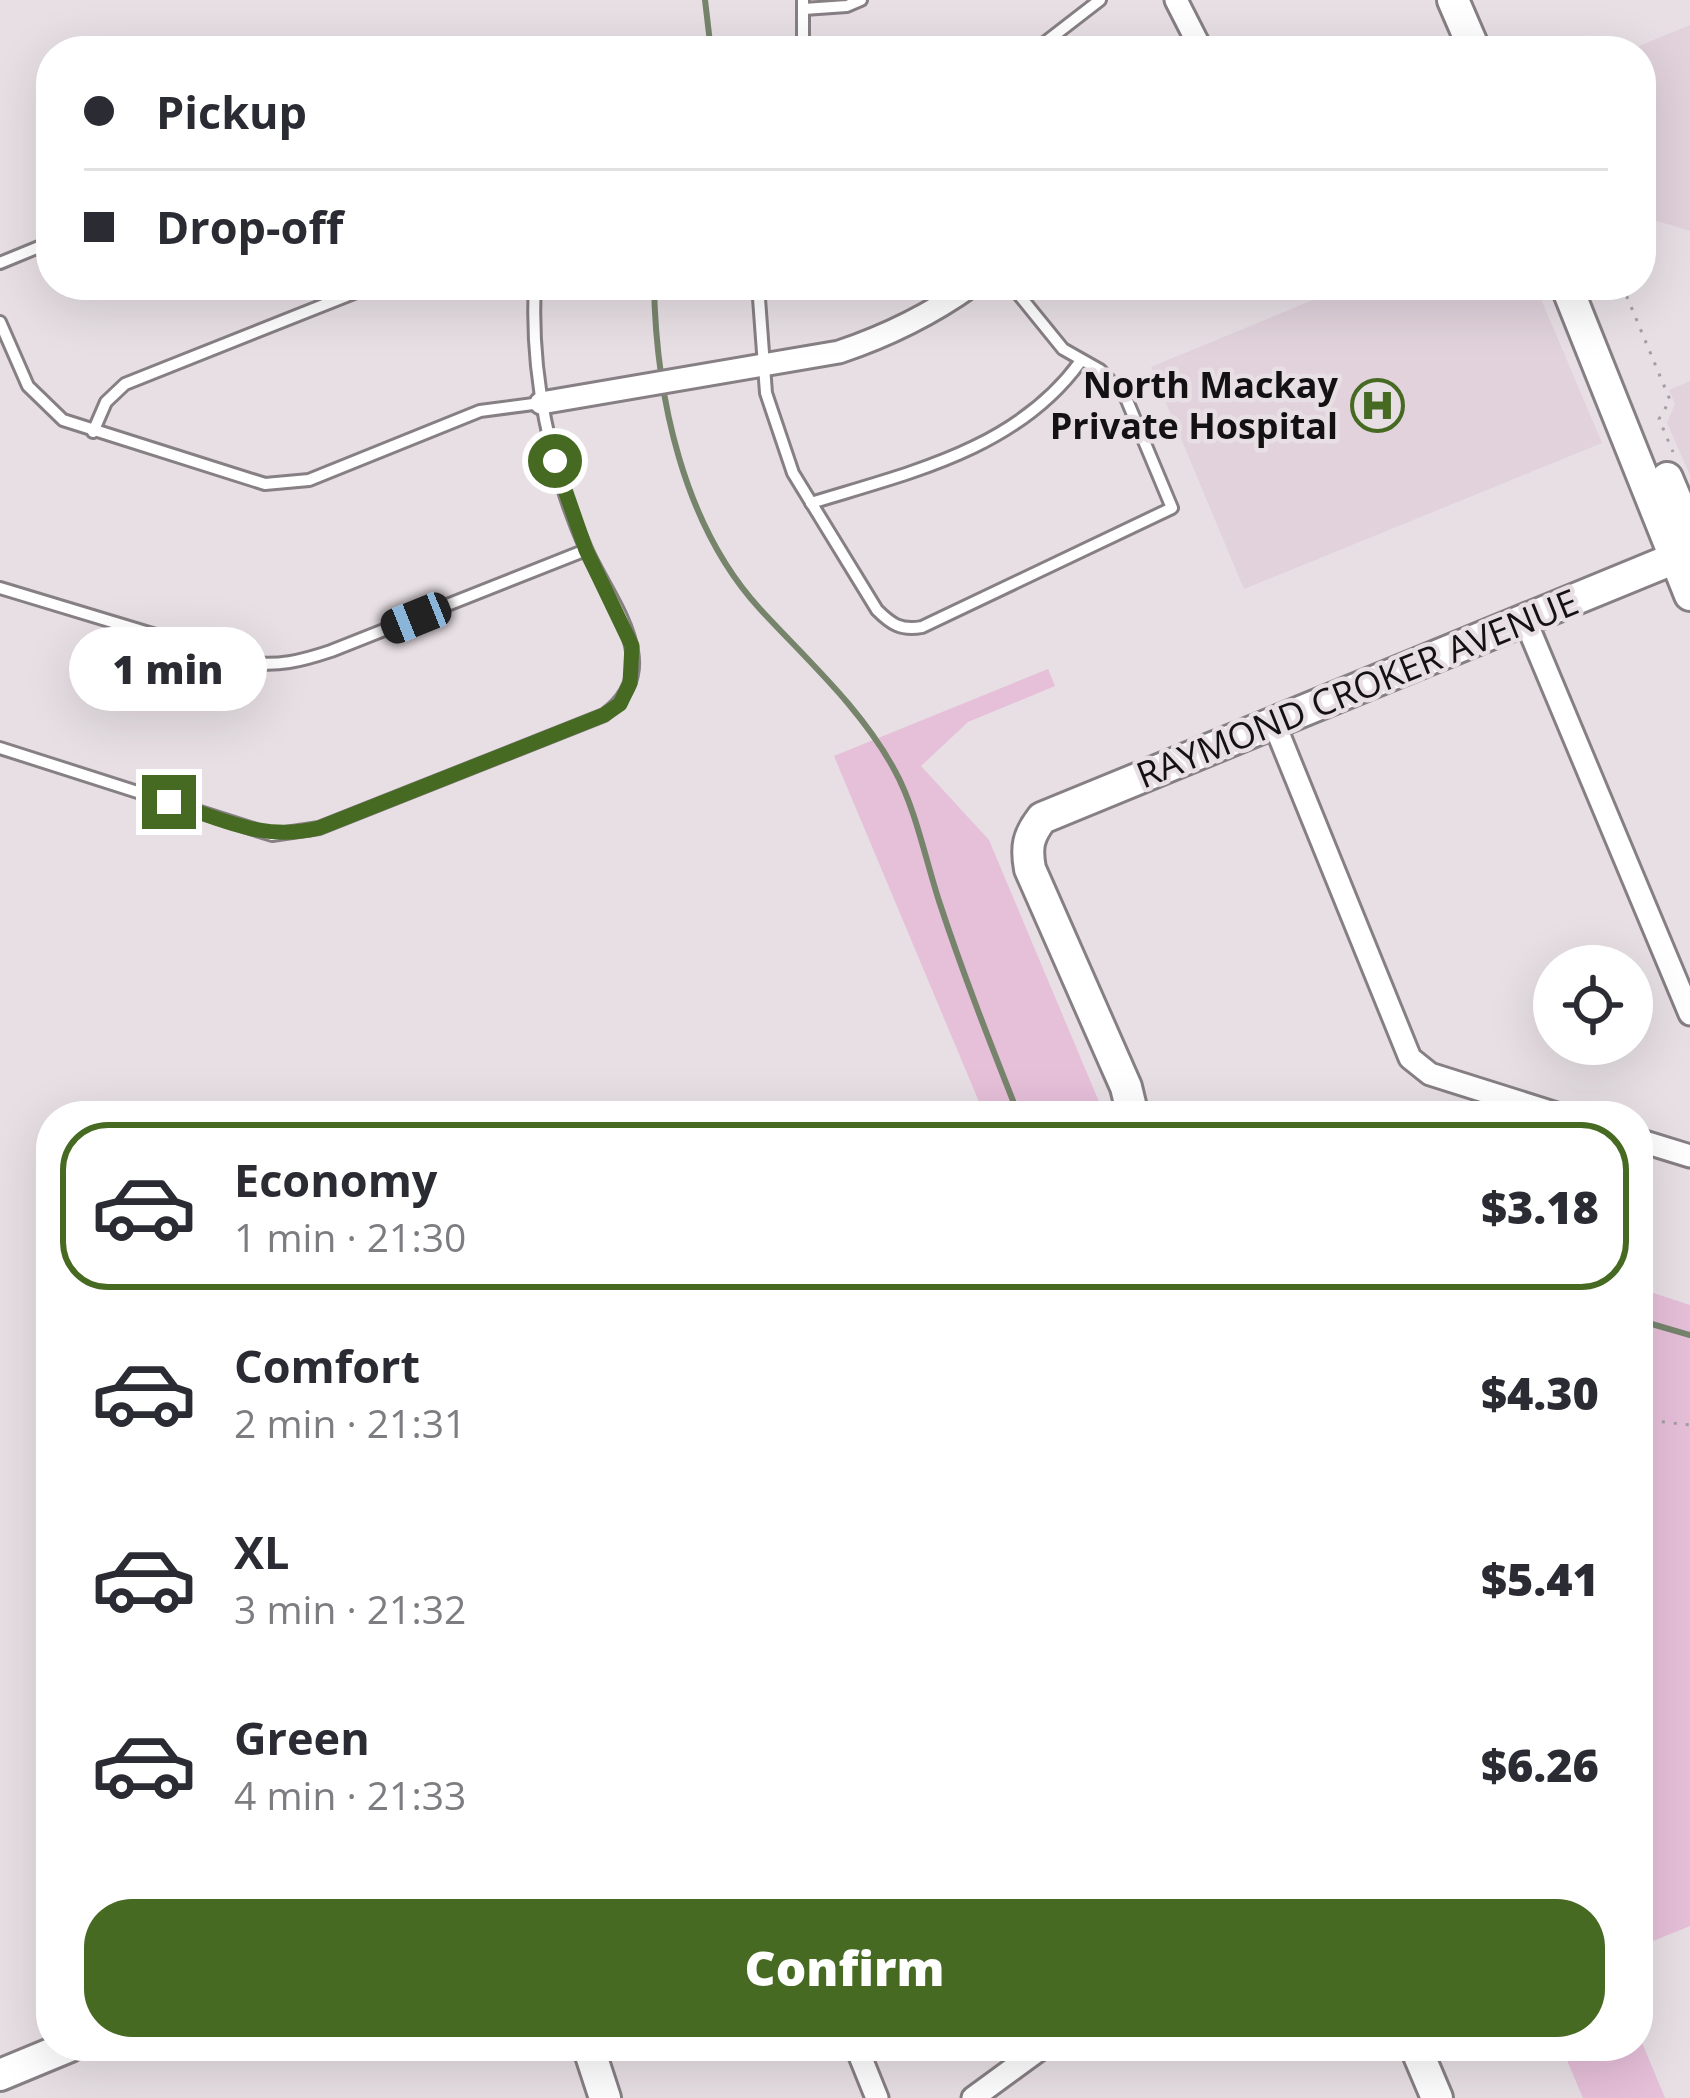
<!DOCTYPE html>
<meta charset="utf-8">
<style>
:root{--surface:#fff;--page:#f7f7f7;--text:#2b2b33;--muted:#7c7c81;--line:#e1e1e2;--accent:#476a23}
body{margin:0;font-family:"Open Sans",sans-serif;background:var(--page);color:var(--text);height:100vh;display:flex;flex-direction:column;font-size:45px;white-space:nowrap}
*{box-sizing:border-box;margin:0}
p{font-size:39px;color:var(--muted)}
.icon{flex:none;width:66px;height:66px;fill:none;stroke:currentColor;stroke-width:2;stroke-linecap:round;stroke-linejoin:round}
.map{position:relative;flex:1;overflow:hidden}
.details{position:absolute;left:36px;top:1101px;width:1617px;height:960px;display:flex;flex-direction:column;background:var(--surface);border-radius:48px;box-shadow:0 12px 48px #0002}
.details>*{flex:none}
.guide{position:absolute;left:36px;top:36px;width:1620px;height:264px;border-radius:48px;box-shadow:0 12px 48px #0002;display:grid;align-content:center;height:264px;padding:0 48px;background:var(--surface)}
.tools{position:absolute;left:1533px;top:945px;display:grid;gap:24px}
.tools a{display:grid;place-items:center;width:120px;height:120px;border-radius:50%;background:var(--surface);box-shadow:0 12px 48px #0002;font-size:60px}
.end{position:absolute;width:54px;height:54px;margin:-27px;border:15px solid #476a23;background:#fff;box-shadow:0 0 0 6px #fff}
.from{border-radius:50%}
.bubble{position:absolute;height:84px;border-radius:42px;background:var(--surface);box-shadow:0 12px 48px #0002;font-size:39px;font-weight:800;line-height:84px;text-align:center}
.car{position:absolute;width:36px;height:72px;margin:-36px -18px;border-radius:15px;box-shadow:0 0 9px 3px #0007;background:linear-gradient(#222 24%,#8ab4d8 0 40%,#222 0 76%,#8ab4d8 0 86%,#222 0)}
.guide b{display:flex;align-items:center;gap:42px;height:114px;font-size:45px}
.guide b+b{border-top:3px solid var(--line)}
.guide i{width:30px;height:30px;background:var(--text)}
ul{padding:21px 0 0;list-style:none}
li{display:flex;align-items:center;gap:36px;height:168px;margin:0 24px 18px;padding:0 24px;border:6px solid transparent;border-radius:48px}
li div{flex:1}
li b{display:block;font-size:45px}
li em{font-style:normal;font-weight:800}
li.active{border-color:var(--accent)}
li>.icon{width:108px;height:108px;stroke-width:1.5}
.primary-button{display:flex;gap:24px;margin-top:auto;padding:24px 48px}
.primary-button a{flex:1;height:138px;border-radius:48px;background:var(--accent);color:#fff;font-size:48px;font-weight:800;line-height:138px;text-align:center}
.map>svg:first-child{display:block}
.built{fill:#e1d2dc}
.green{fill:#e6bfd9}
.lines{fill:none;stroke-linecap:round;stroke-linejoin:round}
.stream{stroke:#77846c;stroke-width:6}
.lane-casing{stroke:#867f84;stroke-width:16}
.street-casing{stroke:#867f84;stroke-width:27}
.secondary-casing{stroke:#867f84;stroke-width:36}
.path{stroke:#a49ea2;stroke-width:3;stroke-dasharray:3 9;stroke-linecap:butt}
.lane{stroke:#fff;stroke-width:10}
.street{stroke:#fff;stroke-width:21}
.secondary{stroke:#fff;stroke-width:30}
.route{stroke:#476a23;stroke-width:15}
.labels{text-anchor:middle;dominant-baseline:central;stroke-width:9;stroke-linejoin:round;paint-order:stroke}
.poi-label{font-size:36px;font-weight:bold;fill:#131112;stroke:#e7dfe4;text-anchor:end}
.street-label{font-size:36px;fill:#131112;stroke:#e7dfe4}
</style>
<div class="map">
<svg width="1690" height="2098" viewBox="0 0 1690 2098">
<rect width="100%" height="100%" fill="#e7dfe4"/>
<!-- built -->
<g class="built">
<path d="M1690,25V231L1641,216V51H1627Z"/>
<path d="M1349,285H1535L1602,443L1244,589L1151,367Z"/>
<path d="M1690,381V475L1667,423L1675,404L1669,390Z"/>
</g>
<!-- green -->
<g class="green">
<path d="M1048,669L1055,686L968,722L921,766L989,840L1105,1116H985L834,756Z"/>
<path d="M1638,1288L1690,1305V1926L1638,1947Z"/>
<path d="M1638,2033L1665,2098H1583L1561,2046H1638Z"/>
</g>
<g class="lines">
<!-- stream -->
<g class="stream">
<path d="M705,0L711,51"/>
<path d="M654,285C656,396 683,525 760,609C807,660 862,709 895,771C915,807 926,861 939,901C963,974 991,1045 1019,1116"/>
<path d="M1638,1320L1690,1335"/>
</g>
<defs>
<g id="lane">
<path d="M804,9L847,6L861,0"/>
<path d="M803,51V0"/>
<path d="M1034,51L1100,0"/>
<path d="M0,263L51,242"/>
<path d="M758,285L766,393L793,473L877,610C891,624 901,631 922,627L1172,508L1126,398L1100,370L1063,349L1011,285"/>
<path d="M0,322L28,386L63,420L265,484L309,480L480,411L541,403"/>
<path d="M93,432L106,402L125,384L374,285"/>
<path d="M811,503C908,473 1016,450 1080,362"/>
<path d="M0,588L245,662C278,667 301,661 331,651L586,550"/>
<path d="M0,748L272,835L319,828L604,715C625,700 637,678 632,651C627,617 600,581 586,549C550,467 530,374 535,285"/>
</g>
<g id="street">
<path d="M1176,0L1202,51"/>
<path d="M541,403L839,352C887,336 930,315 972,285"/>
<path d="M1526,622L1690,1014"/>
<path d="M1274,723L1410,1058L1430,1074L1563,1116"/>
<path d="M1638,1140L1690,1156"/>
<path d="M856,2046L877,2098"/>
<path d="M973,2098L1044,2046"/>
</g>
<g id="secondary">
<path d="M1453,0L1475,51"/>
<path d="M1566,285L1690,595"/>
<path d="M1667,478L1690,533"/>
<path d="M1133,1116L1126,1087L1030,869C1026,847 1028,836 1042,818L1690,552"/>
<path d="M588,2046L605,2098"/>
<path d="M1415,2046L1437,2098"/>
<path d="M0,2075L70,2046"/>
</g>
</defs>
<!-- lane casing -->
<use href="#lane" class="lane-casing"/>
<!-- street casing -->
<use href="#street" class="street-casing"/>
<!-- secondary casing -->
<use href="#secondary" class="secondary-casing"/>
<!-- path -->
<g class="path">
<path d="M1622,285L1670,400L1659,419L1673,452"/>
<path d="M1638,1419L1690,1425"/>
</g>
<!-- lane -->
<use href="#lane" class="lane"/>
<!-- street -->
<use href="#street" class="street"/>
<!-- secondary -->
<use href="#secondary" class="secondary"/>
</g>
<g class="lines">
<!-- route -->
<path class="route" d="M169,802C223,819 262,842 319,828L604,715L620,704L630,683L632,646L586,550L555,461"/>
</g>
<!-- icons -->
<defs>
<symbol id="hospital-ring" viewBox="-11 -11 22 22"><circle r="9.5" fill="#e7dfe4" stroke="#476a23" stroke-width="1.5"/><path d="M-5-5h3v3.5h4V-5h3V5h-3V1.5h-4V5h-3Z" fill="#476a23"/></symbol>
</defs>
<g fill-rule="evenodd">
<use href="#hospital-ring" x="1348" y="376" width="59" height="59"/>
</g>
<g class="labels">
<!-- poi labels -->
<g class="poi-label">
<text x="1338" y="384">North Mackay<tspan x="1338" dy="41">Private Hospital</tspan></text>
</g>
<!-- street labels -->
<g class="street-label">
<text transform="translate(1357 688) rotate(-22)">RAYMOND CROKER AVENUE</text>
</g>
</g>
</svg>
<div class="tools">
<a><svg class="icon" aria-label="locate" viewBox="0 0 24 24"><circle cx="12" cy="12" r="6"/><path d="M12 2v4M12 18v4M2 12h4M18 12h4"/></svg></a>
</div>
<i class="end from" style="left:555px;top:461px"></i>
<i class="end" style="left:169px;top:802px"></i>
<div class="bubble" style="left:69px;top:627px;width:198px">1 min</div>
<i class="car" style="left:416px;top:618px;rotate:248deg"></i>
<div class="guide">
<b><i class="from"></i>Pickup</b>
<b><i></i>Drop-off</b>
</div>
<section class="details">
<ul>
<li class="active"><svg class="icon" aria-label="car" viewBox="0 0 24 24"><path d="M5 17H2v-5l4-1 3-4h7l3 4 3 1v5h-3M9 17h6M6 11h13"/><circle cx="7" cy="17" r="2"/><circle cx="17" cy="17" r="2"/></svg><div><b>Economy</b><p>1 min · 21:30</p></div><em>$3.18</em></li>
<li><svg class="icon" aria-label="car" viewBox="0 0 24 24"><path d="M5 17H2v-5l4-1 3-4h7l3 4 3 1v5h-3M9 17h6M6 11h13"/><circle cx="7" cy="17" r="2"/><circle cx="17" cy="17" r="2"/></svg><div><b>Comfort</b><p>2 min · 21:31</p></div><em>$4.30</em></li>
<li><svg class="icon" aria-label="car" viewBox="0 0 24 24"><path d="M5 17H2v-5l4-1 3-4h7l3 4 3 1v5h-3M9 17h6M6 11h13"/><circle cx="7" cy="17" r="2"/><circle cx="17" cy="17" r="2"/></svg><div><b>XL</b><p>3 min · 21:32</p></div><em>$5.41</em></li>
<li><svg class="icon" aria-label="car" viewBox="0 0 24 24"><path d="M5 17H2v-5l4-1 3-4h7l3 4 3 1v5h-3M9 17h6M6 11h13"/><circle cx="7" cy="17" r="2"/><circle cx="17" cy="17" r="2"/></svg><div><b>Green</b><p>4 min · 21:33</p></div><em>$6.26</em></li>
</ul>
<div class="primary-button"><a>Confirm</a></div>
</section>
</div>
